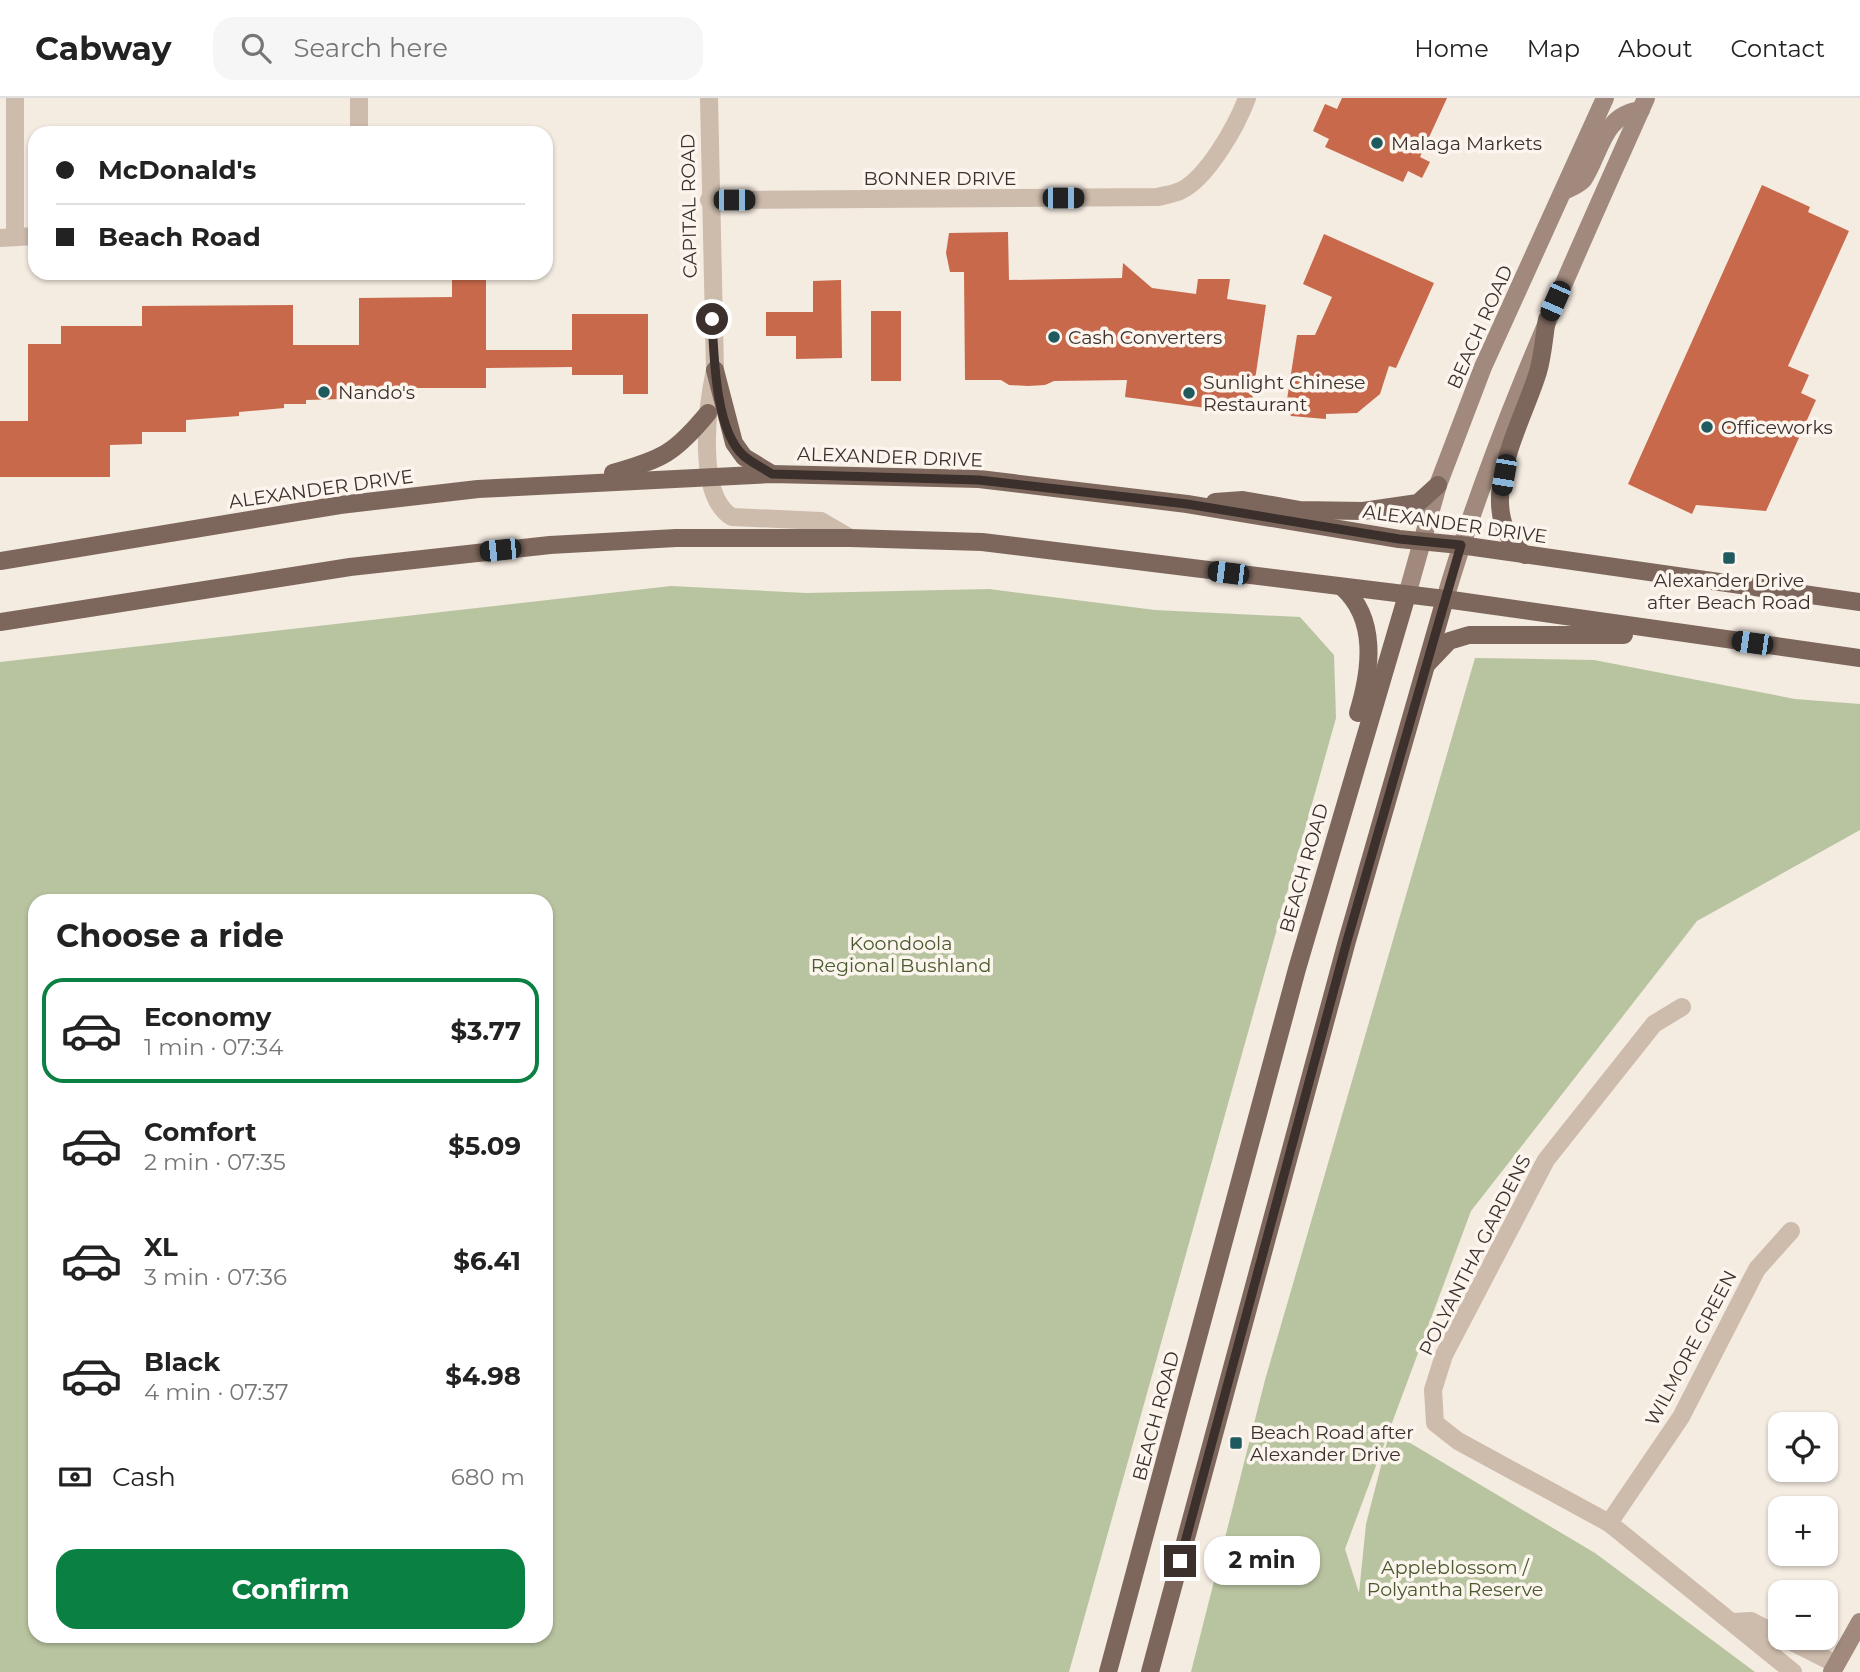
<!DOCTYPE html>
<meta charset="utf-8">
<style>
:root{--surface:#fff;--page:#f6f6f6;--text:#222;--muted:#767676;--line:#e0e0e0;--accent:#0b8043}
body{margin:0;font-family:Montserrat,sans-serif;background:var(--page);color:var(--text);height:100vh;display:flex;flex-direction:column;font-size:26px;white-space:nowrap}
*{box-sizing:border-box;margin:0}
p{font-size:23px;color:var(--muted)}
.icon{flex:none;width:38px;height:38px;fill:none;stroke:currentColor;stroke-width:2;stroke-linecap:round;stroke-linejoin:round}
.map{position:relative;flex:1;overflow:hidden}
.details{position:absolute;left:28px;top:796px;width:525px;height:749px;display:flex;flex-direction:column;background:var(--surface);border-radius:21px;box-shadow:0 2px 5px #0004}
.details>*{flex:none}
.top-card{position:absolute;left:28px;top:28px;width:525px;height:154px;border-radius:21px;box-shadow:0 2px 5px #0004;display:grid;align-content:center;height:154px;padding:0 28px;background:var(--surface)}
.fabs{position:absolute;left:1768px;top:1314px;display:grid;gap:14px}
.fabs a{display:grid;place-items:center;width:70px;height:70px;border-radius:14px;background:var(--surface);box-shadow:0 2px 5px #0004;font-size:35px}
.end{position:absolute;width:32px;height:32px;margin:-16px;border:9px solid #3b302b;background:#fff;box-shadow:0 0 0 4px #fff}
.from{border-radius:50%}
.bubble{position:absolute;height:49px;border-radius:21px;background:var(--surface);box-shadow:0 2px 5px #0004;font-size:23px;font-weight:700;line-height:49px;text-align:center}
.car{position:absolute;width:21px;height:42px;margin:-21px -10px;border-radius:9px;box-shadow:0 0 5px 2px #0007;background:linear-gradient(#222 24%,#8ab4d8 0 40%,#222 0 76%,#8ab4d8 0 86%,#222 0)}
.top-card b{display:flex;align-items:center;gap:24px;height:66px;font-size:26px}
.top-card b+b{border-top:2px solid var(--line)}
.top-card i{width:18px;height:18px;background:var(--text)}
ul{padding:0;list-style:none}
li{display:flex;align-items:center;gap:21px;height:105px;margin:0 14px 10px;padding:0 14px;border:4px solid transparent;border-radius:21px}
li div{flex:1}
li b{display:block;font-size:26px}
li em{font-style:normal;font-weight:700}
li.active{border-color:var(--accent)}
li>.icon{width:63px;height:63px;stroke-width:1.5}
h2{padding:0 28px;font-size:32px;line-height:84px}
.pay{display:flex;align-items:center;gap:18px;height:77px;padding:0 28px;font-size:26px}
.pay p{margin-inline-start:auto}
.cta{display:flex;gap:14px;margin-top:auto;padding:14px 28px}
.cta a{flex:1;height:80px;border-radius:21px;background:var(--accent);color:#fff;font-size:28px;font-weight:700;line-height:80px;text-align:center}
header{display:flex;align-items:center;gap:42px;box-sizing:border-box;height:98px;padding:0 35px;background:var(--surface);border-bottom:2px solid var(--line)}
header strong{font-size:33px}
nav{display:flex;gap:38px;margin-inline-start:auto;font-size:24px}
.search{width:490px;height:63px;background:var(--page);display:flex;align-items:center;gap:18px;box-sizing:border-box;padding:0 24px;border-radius:21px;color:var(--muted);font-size:26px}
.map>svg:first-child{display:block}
.green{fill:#b8c4a0;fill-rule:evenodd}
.building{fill:#c8694b}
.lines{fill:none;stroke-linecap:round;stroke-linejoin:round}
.street{stroke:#cdbbac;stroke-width:18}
.secondary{stroke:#a18a7d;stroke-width:18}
.primary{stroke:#7d675c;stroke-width:18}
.route{stroke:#3b302b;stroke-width:9}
.poi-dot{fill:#1f5a5e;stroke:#fbf5ee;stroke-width:2.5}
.labels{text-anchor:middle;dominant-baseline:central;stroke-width:7;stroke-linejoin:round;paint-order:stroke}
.poi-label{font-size:19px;fill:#3b302b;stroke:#fbf5ee;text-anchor:start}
.street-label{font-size:19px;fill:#3b302b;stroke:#fbf5ee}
.park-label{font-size:19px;fill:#4a5a2e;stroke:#fbf5ee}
</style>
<header>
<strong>Cabway</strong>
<div class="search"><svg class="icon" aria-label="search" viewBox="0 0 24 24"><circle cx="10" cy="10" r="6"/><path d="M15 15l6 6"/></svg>Search here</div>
<nav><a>Home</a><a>Map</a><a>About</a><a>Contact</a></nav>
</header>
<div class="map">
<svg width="1860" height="1574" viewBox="0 0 1860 1574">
<rect width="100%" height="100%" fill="#f4ebe1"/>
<!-- green -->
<g class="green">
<path d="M671,488L806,495L989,491L1155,512L1300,519L1334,557L1336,620L1069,1574H0V564ZM35,803H546V1538H35Z"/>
<path d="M1475,560L1594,562L1795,601L1860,606V732L1697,823L1471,1113L1345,1451L1359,1495L1366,1426L1390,1333L1595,1455L1755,1574H1191L1265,1282Z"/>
</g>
<!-- building -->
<g class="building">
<path d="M1342,0H1447L1420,59L1430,64L1422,80L1408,73L1403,84L1325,49L1329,41L1313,33L1325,6L1337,11Z"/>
<path d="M1762,87L1810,109L1808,114L1849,133L1788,268L1809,277L1801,295L1816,302L1766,413L1696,407L1692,416L1628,386Z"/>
<path d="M1008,134L1009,182L1122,180L1123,165L1152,190L1196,196L1198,181H1230L1227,201L1266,207L1250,316L1125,299L1127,282L1054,283L1045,287L1028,288L1009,287L1001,282H965L964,174H950L946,155L949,135Z"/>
<path d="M1324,136L1434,185L1396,270L1389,268L1380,296L1357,315L1326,316V321L1291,318L1286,308L1297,237H1315L1332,199L1303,186Z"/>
<path d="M452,182H486V252H572V216H648V296H623V277H572V269L486,270V290H404V295L382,296V300L306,302V306H284V310L239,314V318L186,322V334H142V346L110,347V379H0V323H28V246H61V228H142V208L293,207V247H359V200L452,199Z"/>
<path d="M841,182L842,260L796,261V238H766V214H813V183Z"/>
<rect x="871" y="213" width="30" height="70"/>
</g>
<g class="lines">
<!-- street -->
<g class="street">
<path d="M15,0V138"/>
<path d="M709,0L715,272C707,309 696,398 732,419L821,423L850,440"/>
<path d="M359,35V0"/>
<path d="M709,102L1158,99C1165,97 1173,96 1180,93C1207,81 1237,27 1247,0"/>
<path d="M0,140L35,138"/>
<path d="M1682,909L1654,926L1546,1062L1444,1257L1433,1292L1435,1325L1458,1343L1609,1425L1793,1574"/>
<path d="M1609,1425L1681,1319L1757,1171L1791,1133"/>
<path d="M1733,1524L1751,1523L1780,1538"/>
<path d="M1784,1540L1836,1566"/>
</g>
<!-- secondary -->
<g class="secondary">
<path d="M1564,93C1570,90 1579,87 1583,82C1601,55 1602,17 1641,12"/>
<path d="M1407,497L1438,387L1483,269L1605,0"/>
<path d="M1445,501C1496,328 1573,165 1646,0"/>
<path d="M1832,1574L1860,1524"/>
</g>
<!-- primary -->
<g class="primary">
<path d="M715,272L734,345L744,359L772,376"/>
<path d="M613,375C663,361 675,355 708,315"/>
<path d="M1215,404L1243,402L1300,412L1363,413L1418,405L1438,387"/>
<path d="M1525,457C1469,413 1522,327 1538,274C1543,257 1544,238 1547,221"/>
<path d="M0,463L340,407L478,391L772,376L979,381L1187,406L1399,441L1460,447L1860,504"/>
<path d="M1342,489C1378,521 1371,572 1358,615"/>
<path d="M0,524L350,469L550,447L676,440H850L982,444L1445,501L1860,560"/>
<path d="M1428,565L1449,543L1469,537H1624"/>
<path d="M1108,1574L1297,871L1407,497"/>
<path d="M1150,1574L1347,843L1445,501"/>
</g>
</g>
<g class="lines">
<!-- route -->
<path class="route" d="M712,221C714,257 715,333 744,358C752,365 763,370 772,376L979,382L1187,406L1399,441L1461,447L1347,843L1180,1463"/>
</g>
<!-- markers -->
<g class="poi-dot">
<circle cx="1377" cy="45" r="7"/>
<circle cx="1054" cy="239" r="7"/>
<circle cx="324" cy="294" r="7"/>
<circle cx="1189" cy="295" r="7"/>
<circle cx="1707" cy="329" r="7"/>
<rect x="1722" y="453" width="14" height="14" rx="3.5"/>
<rect x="1229" y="1338" width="14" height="14" rx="3.5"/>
</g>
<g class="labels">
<!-- poi labels -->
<g class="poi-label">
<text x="1391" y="45">Malaga Markets</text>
<text x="1068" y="239">Cash Converters</text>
<text x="1203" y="284">Sunlight Chinese<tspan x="1203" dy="22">Restaurant</tspan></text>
<text x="338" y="294">Nando's</text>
<text x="1721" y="329">Officeworks</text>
<text x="1729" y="482" text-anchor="middle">Alexander Drive<tspan x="1729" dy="22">after Beach Road</tspan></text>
<text x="1250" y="1334">Beach Road after<tspan x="1250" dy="22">Alexander Drive</tspan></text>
</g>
<!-- street labels -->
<g class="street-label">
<text x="940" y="80">BONNER DRIVE</text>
<text transform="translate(689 108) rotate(-91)">CAPITAL ROAD</text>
<text transform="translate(1480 229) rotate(-66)">BEACH ROAD</text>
<text transform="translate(890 359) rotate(2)">ALEXANDER DRIVE</text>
<text transform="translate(321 391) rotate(-8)">ALEXANDER DRIVE</text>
<text transform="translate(1455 426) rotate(8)">ALEXANDER DRIVE</text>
<text transform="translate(1304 770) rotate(-74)">BEACH ROAD</text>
<text transform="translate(1475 1157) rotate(-63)">POLYANTHA GARDENS</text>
<text transform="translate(1691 1250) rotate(-62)">WILMORE GREEN</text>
<text transform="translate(1156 1318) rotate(-75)">BEACH ROAD</text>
</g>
<!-- park labels -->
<g class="park-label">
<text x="901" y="845">Koondoola<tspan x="901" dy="22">Regional Bushland</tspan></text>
<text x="1455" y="1469">Appleblossom /<tspan x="1455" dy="22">Polyantha Reserve</tspan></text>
</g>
</g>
</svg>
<div class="fabs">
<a><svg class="icon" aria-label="locate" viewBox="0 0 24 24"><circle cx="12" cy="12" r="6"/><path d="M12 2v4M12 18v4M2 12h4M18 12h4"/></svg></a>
<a>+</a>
<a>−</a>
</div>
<i class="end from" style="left:712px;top:221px"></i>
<i class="end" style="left:1180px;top:1463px"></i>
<div class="bubble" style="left:1204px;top:1438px;width:116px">2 min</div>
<i class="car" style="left:1063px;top:100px;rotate:90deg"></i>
<i class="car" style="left:734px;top:102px;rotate:90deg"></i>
<i class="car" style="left:1555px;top:203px;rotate:204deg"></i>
<i class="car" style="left:1504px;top:377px;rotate:190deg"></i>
<i class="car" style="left:500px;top:452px;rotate:264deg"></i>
<i class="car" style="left:1228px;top:475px;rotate:277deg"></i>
<i class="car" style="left:1752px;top:545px;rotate:278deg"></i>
<div class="top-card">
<b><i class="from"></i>McDonald's</b>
<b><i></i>Beach Road</b>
</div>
<section class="details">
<h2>Choose a ride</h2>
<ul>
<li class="active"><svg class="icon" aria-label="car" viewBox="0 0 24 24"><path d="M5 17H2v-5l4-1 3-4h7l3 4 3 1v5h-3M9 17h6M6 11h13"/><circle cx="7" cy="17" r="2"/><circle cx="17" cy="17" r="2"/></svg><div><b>Economy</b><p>1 min · 07:34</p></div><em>$3.77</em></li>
<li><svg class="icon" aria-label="car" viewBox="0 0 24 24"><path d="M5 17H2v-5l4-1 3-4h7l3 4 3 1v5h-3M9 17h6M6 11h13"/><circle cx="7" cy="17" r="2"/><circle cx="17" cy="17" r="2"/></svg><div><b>Comfort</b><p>2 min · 07:35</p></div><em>$5.09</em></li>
<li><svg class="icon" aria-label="car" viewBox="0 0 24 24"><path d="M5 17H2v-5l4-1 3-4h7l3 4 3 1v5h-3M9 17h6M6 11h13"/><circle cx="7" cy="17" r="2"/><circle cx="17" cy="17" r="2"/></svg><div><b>XL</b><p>3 min · 07:36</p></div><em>$6.41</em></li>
<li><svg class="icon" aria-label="car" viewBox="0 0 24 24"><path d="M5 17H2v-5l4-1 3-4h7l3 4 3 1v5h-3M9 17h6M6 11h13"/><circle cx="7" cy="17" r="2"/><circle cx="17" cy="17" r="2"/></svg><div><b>Black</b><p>4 min · 07:37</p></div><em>$4.98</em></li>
</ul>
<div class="pay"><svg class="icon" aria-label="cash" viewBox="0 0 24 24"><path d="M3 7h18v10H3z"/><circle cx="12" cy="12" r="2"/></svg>Cash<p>680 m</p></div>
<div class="cta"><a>Confirm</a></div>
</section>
</div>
